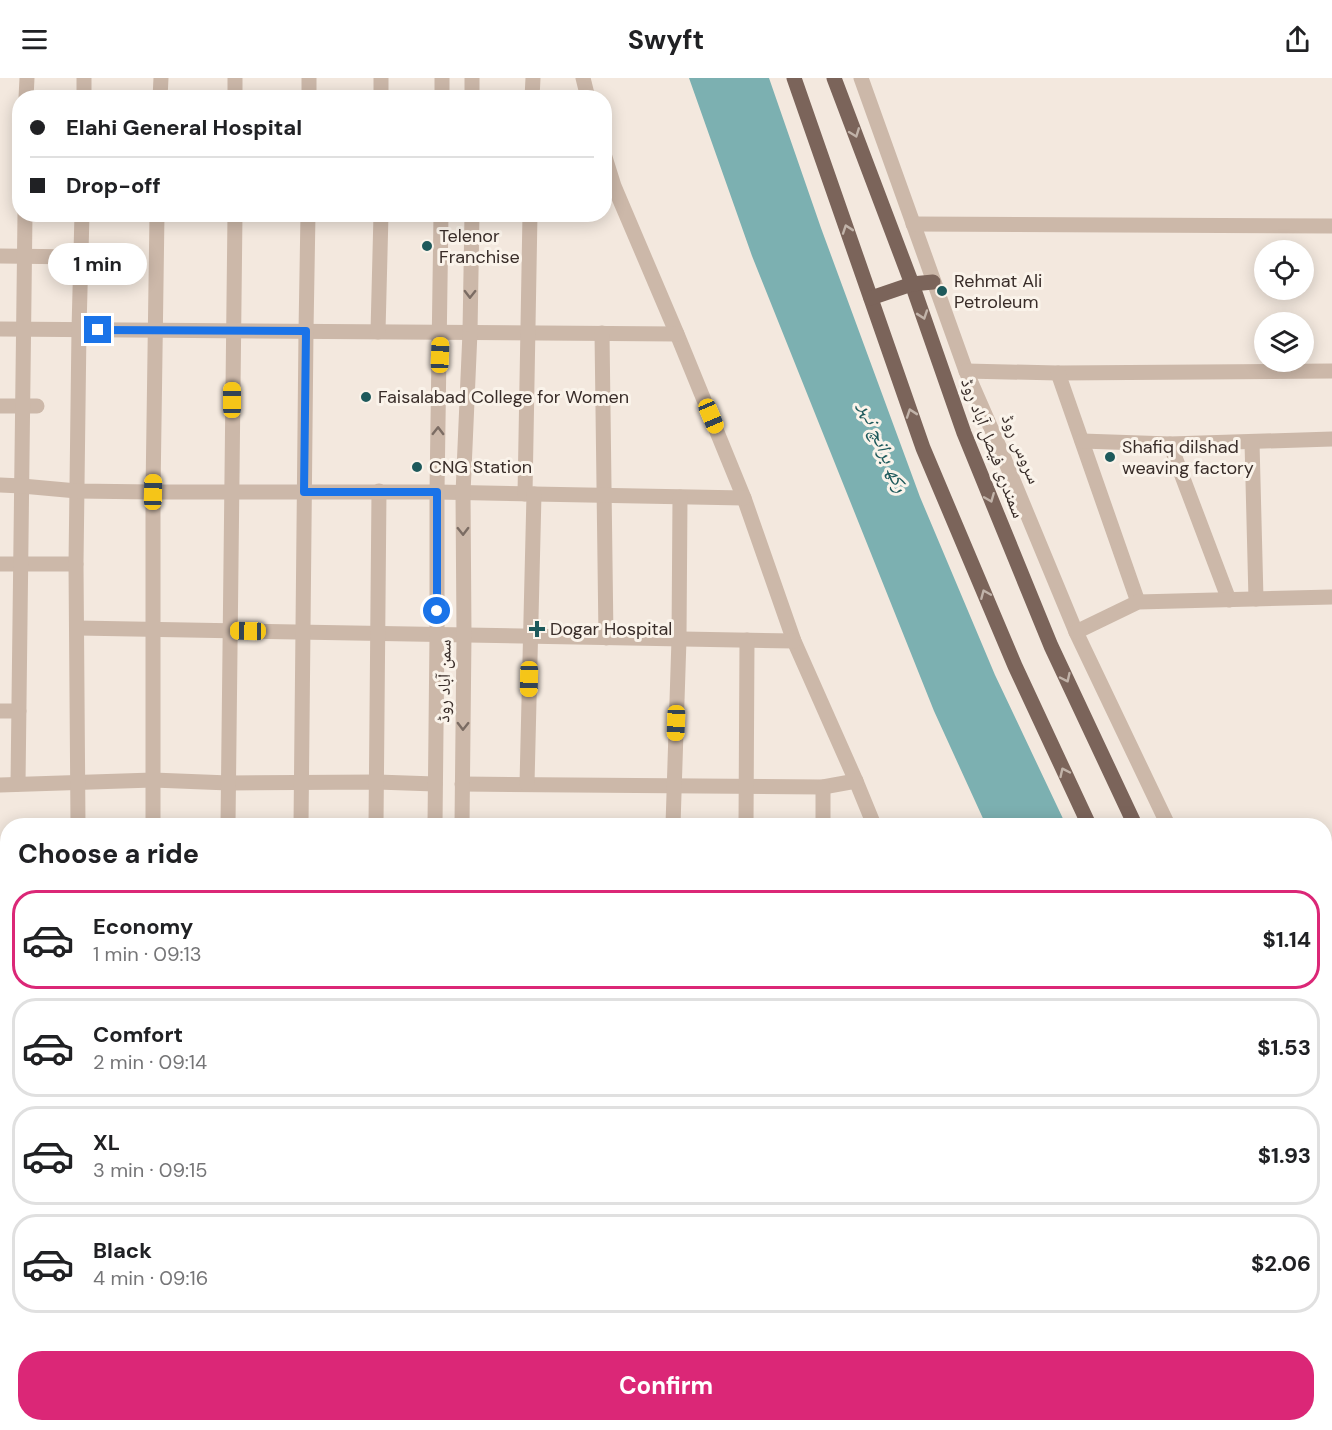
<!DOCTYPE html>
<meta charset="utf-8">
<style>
:root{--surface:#fff;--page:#f2f2f2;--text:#202124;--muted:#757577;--line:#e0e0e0;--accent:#db2777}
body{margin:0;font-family:"DM Sans","Noto Naskh Arabic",sans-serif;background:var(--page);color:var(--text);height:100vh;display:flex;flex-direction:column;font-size:22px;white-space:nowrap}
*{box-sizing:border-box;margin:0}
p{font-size:20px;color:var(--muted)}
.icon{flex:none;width:33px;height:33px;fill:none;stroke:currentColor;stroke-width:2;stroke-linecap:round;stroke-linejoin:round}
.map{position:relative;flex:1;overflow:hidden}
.side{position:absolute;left:0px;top:740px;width:1332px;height:614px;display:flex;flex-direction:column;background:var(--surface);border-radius:24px 24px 0 0;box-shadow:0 3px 15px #0003}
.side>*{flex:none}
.banner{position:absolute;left:12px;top:12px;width:600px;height:132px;border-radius:24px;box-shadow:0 3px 15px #0003;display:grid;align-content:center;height:132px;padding:0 18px;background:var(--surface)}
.fabs{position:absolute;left:1254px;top:162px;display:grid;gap:12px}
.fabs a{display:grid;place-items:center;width:60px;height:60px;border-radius:50%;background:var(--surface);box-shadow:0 3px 15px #0003;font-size:30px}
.end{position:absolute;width:27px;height:27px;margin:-14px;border:8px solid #1a73e8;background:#fff;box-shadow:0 0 0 3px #fff}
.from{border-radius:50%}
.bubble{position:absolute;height:42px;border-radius:21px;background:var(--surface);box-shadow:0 3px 15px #0003;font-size:20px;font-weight:700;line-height:42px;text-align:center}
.car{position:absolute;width:18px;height:36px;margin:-18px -9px;border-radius:8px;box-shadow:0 0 4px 2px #0007;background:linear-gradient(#f5c518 24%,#345 0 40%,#f5c518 0 76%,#345 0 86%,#f5c518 0)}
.banner b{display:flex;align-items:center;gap:21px;height:57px;font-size:22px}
.banner b+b{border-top:2px solid var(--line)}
.banner i{width:15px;height:15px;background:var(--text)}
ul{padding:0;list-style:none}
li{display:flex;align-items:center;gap:18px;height:99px;margin:0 12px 9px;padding:0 6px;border:3px solid var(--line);border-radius:24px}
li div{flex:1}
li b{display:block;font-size:22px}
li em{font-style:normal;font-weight:700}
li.active{border-color:var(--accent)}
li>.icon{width:54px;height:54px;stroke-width:1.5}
h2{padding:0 18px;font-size:27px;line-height:72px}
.action{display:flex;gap:12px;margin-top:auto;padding:12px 18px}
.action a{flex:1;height:69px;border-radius:24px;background:var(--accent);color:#fff;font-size:24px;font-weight:700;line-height:69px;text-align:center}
header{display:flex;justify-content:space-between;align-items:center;height:78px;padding:0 18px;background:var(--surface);font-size:27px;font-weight:700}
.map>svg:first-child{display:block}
.green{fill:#b7c39d}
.water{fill:#7cb0b1}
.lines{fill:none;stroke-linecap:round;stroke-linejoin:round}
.pedestrian{stroke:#ccb8a9;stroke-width:12}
.minor{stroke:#ccb8a9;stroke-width:15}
.tertiary{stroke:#ccb8a9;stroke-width:15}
.primary{stroke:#7b645a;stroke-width:15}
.oneway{stroke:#c1b3a9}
.oneway2{stroke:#7b6c63}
.route{stroke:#1a73e8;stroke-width:8}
.poi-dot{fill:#1d595b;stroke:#faf3ea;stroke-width:2}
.labels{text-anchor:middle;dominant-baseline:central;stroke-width:6;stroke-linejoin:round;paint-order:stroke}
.poi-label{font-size:18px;fill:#392d29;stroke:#faf3ea;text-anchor:start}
.street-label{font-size:18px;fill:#392d29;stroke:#faf3ea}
.water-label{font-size:20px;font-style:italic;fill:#1d595b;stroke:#faf3ea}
</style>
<header><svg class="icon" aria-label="menu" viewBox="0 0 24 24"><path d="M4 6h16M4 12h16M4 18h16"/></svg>Swyft<svg class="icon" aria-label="share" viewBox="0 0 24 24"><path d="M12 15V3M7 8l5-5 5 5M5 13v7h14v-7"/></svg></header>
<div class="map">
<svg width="1332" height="1352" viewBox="0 0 1332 1352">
<rect width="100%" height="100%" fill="#f3e8de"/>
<!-- green -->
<path class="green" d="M0,1189H8V1346H18V1352H0Z"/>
<!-- water -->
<g class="water">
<path d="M689,0H769L821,150L920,419L995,597L1066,747H986L934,633L752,178Z"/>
<path d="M1325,1257L1332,1271V1352H1298L1294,1346H1324Z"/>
</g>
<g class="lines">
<!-- pedestrian -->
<g class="pedestrian">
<path d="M0,1327L8,1329"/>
<path d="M82,1346V1352"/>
<path d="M273,1346V1352"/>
<path d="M173,1352V1346"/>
<path d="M369,1352V1346"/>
</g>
<!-- minor -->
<g class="minor">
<path d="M235,0V20"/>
<path d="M309,0V20"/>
<path d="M381,0V20"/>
<path d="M583,0L588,20"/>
<path d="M861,0L966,293L1001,373L1076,554L1168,747"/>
<path d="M26,20L27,0"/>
<path d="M84,20V0"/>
<path d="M160,20L161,0"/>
<path d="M532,20L533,0"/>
<path d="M604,76L614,108L677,256L744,420L794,563L856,703L874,747"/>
<path d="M913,146L1332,148"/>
<path d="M0,178L82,179"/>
<path d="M0,251L677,256"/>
<path d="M378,254L381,136"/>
<path d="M602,255L606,560"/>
<path d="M966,293L1058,295L1332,293"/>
<path d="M1058,295L1138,524"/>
<path d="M0,328H37"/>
<path d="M1082,363L1170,366L1332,361"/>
<path d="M1252,364L1256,521"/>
<path d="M1170,366L1229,522"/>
<path d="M437,414L744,420"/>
<path d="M525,416L530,136"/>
<path d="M0,486H76"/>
<path d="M78,550L794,563"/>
<path d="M1076,554L1138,524L1332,519"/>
<path d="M0,633H19"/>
<path d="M18,706L25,136"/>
<path d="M462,706L823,709L856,703"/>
<path d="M527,706L534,416"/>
<path d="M0,707L153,702L229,705L377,704L435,706"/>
<path d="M78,747L76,486L79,251L82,136"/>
<path d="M153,747V414L157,136"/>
<path d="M228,747L235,136"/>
<path d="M301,747L306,253L308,136"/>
<path d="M376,747L379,413"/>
<path d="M673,747L679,561L680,419"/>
<path d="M746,747L747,562"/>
<path d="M823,747V709"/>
<path d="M0,782H8"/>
<path d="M1324,782H1332"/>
<path d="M1324,848H1332"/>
<path d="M0,873H8"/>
<path d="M1324,1026L1332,1022"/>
<path d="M1324,1050L1332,1063"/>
<path d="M0,1172H8"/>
<path d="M227,1346V1352"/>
<path d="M323,1346V1352"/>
<path d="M1180,1346L1184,1352"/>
<path d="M35,1352V1346"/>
<path d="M130,1352L131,1346"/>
<path d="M517,1352V1346"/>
<path d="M588,1352V1346"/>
<path d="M662,1352V1346"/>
<path d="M740,1352V1346"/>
<path d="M810,1352V1346"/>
<path d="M884,1352V1346"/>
<path d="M961,1352V1346"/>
<path d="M1034,1352V1346"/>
<path d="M1109,1352L1110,1346"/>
</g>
<!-- tertiary -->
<g class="tertiary">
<path d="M472,0V20"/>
<path d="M442,20V0"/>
<path d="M0,407L22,408L77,413L153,414H437"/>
<path d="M435,747L437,557V414L441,136"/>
<path d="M462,747L464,557L463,415L470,254L472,136"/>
<path d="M1324,938H1332"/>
<path d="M429,1352V1346"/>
<path d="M455,1352V1346"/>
</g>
<!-- primary -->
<g class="primary">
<path d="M794,0L923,370L1015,588L1089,747"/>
<path d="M834,0L912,206L964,355L1051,568L1135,747"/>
<path d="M871,220L912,206L933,204"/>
<path d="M1324,1112L1332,1126"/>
<path d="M1324,1201L1332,1215"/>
</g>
</g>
<!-- one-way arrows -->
<defs><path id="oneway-chevron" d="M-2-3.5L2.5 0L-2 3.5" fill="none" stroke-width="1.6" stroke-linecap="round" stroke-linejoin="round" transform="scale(1.5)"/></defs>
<g class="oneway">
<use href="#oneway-chevron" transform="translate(855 55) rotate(69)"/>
<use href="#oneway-chevron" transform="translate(847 151) rotate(-109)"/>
<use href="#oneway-chevron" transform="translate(923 237) rotate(71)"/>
<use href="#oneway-chevron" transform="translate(911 335) rotate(-109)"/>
<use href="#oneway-chevron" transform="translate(990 420) rotate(68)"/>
<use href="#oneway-chevron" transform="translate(985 516) rotate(-113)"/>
<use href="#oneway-chevron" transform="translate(1066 600) rotate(65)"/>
<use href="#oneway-chevron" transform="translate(1064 694) rotate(-115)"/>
</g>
<g class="oneway2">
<use href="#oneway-chevron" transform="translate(470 216) rotate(91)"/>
<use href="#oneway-chevron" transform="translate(438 353) rotate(-89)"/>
<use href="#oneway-chevron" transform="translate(463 453) rotate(89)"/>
<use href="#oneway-chevron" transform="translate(463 648) rotate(91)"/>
</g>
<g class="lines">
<!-- route -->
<path class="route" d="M98,252L306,253L304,414H437V533"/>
</g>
<!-- markers -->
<g class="poi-dot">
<circle cx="427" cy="168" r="6"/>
<circle cx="942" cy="213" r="6"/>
<circle cx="366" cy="319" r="6"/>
<circle cx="1110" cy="379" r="6"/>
<circle cx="417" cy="389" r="6"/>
<path d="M534 542h6v6h6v6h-6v6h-6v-6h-6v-6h6z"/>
</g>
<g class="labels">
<!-- poi labels -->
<g class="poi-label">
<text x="439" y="158">Telenor<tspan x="439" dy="21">Franchise</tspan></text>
<text x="954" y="203">Rehmat Ali<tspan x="954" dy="21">Petroleum</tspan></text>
<text x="378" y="319">Faisalabad College for Women</text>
<text x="1122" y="369">Shafiq dilshad<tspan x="1122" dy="21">weaving factory</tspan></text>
<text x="429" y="389">CNG Station</text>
<text x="550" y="551">Dogar Hospital</text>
</g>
<!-- street labels -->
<g class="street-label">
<text transform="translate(993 370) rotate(69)">سمندری فیصل آباد روڈ</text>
<text transform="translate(1021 371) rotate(67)">سروس روڈ</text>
<text transform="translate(444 603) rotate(-89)">سمن آباد روڈ</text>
</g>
<!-- water labels -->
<g class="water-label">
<text transform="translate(884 369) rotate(67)">رکھ برانچ نہر</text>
</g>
</g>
</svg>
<div class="fabs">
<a><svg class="icon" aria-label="locate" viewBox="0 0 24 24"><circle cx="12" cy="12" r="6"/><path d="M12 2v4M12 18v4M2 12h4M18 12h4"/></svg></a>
<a><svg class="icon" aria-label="layers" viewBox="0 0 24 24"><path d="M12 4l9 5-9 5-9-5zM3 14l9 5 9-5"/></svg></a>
</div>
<i class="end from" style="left:437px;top:533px"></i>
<i class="end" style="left:98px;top:252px"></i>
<div class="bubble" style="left:48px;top:165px;width:99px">1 min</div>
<i class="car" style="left:440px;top:277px;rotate:2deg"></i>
<i class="car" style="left:232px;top:322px;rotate:0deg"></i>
<i class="car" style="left:711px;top:338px;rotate:157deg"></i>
<i class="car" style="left:153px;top:414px;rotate:1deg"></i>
<i class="car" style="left:248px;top:553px;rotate:271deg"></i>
<i class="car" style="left:529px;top:601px;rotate:181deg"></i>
<i class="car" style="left:676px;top:645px;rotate:182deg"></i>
<div class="banner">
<b><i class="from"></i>Elahi General Hospital</b>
<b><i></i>Drop-off</b>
</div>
<section class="side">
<h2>Choose a ride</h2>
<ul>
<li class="active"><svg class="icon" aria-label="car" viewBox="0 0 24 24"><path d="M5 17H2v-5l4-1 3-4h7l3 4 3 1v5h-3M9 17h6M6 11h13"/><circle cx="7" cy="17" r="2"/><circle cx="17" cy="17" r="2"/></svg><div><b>Economy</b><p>1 min · 09:13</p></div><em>$1.14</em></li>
<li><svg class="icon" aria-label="car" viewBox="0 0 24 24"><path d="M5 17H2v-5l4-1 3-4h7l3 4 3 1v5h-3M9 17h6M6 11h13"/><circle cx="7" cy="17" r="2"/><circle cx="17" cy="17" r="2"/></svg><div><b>Comfort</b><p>2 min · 09:14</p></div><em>$1.53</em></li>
<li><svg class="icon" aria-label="car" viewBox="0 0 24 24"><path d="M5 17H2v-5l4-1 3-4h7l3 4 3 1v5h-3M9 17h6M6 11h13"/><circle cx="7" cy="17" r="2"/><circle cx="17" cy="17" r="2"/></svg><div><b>XL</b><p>3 min · 09:15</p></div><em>$1.93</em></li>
<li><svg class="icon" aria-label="car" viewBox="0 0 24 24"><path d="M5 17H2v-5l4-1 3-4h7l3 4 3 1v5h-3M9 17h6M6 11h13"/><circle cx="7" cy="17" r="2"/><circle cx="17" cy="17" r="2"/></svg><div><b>Black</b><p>4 min · 09:16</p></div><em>$2.06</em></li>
</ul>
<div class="action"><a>Confirm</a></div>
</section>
</div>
